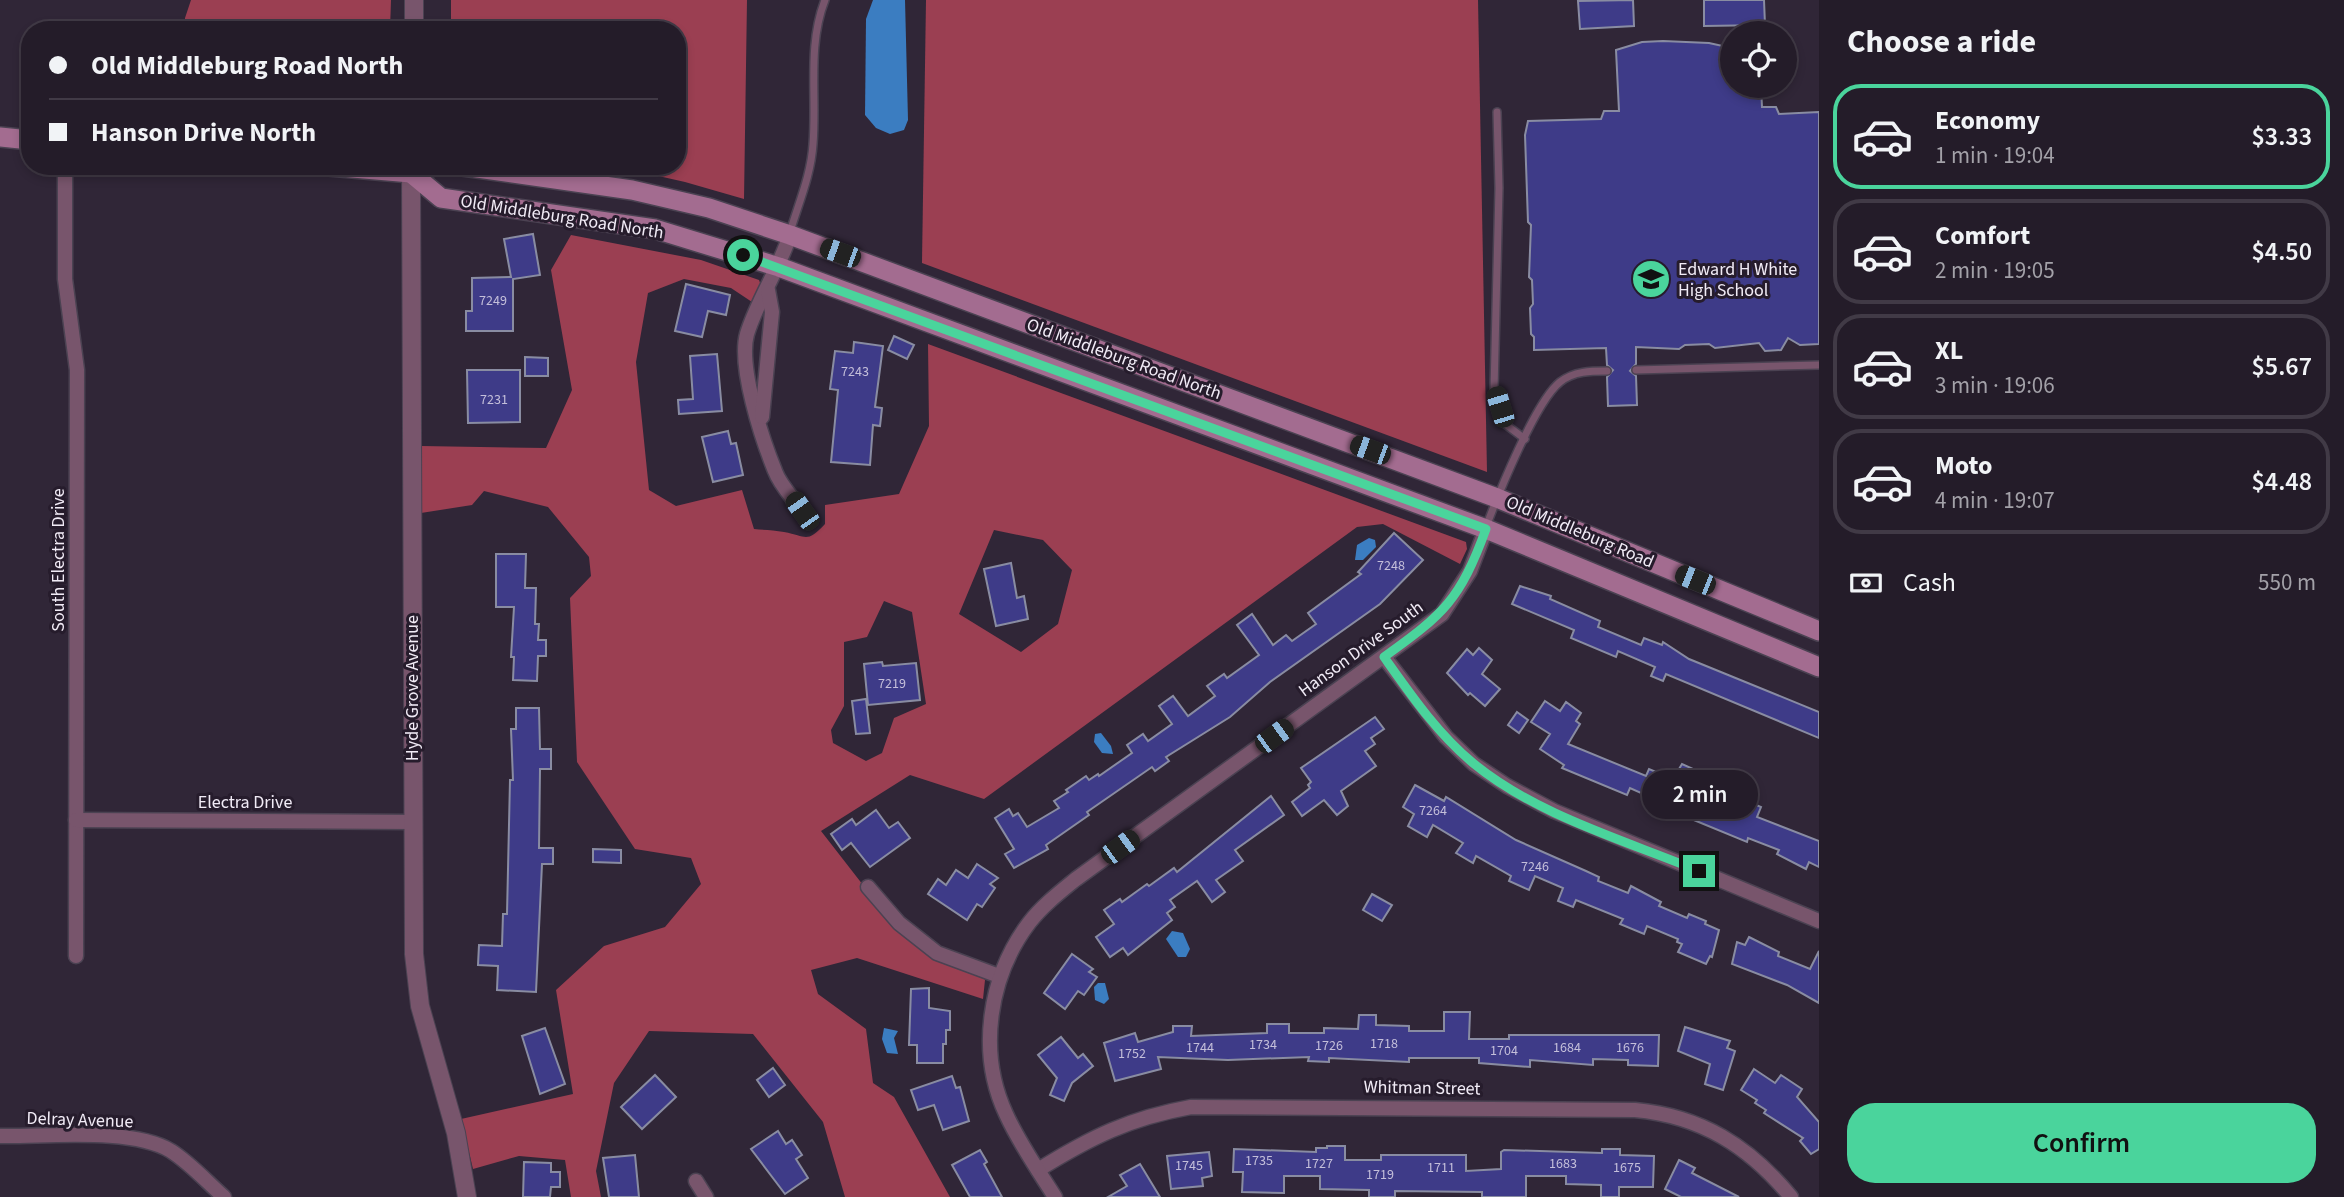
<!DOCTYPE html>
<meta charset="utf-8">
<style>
:root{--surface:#241c29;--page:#302935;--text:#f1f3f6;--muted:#a3a1a8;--line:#413a46;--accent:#4ad49c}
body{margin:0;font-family:"Source Sans 3",sans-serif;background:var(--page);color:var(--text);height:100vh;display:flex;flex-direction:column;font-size:26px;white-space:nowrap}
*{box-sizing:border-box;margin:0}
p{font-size:23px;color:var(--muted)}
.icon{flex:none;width:38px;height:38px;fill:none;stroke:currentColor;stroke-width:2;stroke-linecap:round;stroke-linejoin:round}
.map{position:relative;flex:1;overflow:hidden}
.panel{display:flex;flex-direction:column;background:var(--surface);width:525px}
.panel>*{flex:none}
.guide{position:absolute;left:21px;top:21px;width:665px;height:154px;border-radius:28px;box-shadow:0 4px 10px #0003,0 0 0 2px var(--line);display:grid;align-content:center;height:154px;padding:0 28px;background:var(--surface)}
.tools{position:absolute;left:1720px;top:21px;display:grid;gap:14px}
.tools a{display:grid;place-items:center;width:77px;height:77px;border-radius:50%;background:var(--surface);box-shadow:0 4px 10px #0003,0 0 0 2px var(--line);font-size:35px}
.end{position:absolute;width:32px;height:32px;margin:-16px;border:9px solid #4ad49c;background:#111;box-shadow:0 0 0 4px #111}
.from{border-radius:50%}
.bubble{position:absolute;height:49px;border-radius:24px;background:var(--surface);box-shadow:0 4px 10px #0003,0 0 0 2px var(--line);font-size:23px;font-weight:600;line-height:49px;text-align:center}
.car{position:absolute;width:21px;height:42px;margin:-21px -10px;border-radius:9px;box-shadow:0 0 5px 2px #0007;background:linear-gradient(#222 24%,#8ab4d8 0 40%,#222 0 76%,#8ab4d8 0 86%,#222 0)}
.guide b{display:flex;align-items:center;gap:24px;height:66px;font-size:26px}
.guide b+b{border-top:2px solid var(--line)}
.guide i{width:18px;height:18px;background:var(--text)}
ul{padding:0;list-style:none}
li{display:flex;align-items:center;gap:21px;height:105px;margin:0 14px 10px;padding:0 14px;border:4px solid var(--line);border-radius:28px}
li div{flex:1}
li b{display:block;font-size:26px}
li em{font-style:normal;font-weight:600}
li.selected{border-color:var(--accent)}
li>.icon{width:63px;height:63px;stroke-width:1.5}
h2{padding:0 28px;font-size:32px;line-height:84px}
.pay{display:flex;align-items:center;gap:18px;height:77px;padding:0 28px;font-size:26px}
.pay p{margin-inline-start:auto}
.button{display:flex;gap:14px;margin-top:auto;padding:14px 28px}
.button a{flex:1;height:80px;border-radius:28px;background:var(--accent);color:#111;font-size:28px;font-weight:600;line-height:80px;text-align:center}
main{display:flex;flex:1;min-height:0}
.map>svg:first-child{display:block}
.forest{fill:#9b3f52;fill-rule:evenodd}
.water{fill:#3b7dc1}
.building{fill:#3e3b88;stroke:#898ca2;stroke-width:2}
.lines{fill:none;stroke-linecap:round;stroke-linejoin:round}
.service-casing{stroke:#4b4252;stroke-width:10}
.minor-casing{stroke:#4b4252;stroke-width:17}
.tertiary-casing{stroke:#4b4252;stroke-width:20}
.secondary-casing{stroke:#4b4252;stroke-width:22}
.service{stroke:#78556c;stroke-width:7}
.minor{stroke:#78556c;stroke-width:14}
.tertiary{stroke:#78556c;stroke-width:18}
.secondary{stroke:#a36c90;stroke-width:19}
.route{stroke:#4ad49c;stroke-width:9}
.labels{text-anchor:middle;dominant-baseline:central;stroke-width:6;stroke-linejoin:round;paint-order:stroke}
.number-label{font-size:14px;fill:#c4bfda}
.street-label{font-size:18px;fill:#f1ebf6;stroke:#261c2c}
.poi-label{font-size:18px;fill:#f1ebf6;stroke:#261c2c;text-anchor:start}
</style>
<main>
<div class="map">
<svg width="1819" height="1197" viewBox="0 0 1819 1197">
<rect width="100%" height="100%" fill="#302637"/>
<!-- forest -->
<g class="forest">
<path d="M191,0H391L390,30H185V18Z"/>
<path d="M451,0H747L744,199L685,182L614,166H677V30H451Z"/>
<path d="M926,0H1478L1487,472L922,263Z"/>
<path d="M571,235L701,260L759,280L762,288L755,304L731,288L684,279L648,293L636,362L649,490L676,506L742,490L754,529C764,530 774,530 784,532C807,536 806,544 825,524V505L899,494L929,426L928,344L1466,542L1467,549L1460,564L1383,524L1357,527L984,799L910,775L821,831L898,930L934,960L982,973L985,980L983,999L857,958L811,970L818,994L866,1029L873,1083L894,1097L950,1197H845L823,1122L753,1034L649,1031L614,1083L596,1171L601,1197H571L565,1160L519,1156L473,1169L461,1119L573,1094L556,990L604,946L665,927L701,884L691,858L635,849L577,762L570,598L591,576L589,557L548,507L484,491L472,505L421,513V446L546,448L572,390L551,270ZM994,530L1043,540L1072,570L1058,624L1021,652L959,614ZM884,601L912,612L926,704L894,718L882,753L866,761L833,743L831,730L844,706V642L867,637Z"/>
</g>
<!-- water -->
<g class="water">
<path d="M873,0H905L908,120L904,130L890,134L876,128L865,115L866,19Z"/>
<path d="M1369,538L1375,540L1376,547L1363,560H1355L1357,545Z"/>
<path d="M1101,733L1111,746L1113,754L1102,753L1094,742L1095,734Z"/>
<path d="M1172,931L1183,933L1190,949L1186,957H1178L1166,939Z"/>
<path d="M1098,983H1105L1109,999L1104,1004L1095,1000L1094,987Z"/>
<path d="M884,1028L898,1031L894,1038L898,1054L887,1053L882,1039Z"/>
</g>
<!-- building -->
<g class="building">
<path d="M1633,0L1634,26L1580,29L1578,1Z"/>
<path d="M1704,0H1764L1765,25L1704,26Z"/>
<path d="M1663,41L1709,43L1732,48V86H1761L1762,107H1776L1779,114L1819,112V344L1800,345L1788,338L1781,350L1765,351L1759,343L1715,348L1709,344L1685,345L1679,349L1636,347V364L1630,371L1636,376L1637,405L1608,406L1607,377L1613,370L1607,365L1606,348L1534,350V337L1531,334L1530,308L1533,304L1532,280L1529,277L1531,225L1528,222L1525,135L1528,121L1601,119L1604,111H1619L1616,50L1642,42Z"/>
<path d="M533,234L540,275L513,279V331H466V311H472V278L511,277L504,239Z"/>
<path d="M686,284L730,295L726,315L708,311L702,337L675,331Z"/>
<path d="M894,336L914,345L907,359L888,350Z"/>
<path d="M854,342L883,346L875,407L882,408L880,426L873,425L870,465L831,462L838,390L830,389L835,351L853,353Z"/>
<path d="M717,354L722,411L679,414L678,400L693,399L690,356Z"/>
<path d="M525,357L548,358V376H525Z"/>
<path d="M467,370H520V422L468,423Z"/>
<path d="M728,431L731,444L736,443L743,475L713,482L702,437Z"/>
<path d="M1394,533L1423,560L1380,604L1270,682L1230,717L1166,757L1169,761L1155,771L1152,767L1087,812L1089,815L1046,845L1048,849L1014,868L1005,854L1014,849L995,818L1009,809L1013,816L1018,813L1027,827L1059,808L1054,801L1068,792L1066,790L1086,776L1089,780L1098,774L1099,776L1132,753L1127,745L1143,734L1148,741L1172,724L1159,706L1173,696L1188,716L1215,696L1207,686L1224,674L1227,678L1259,655L1237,625L1252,614L1273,645L1286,635L1292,641L1316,624L1308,613L1361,574L1358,572Z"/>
<path d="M496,554H526L525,588H536L535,624H539L538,640H546V656H538L537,681L513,680L514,657H511L514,607H496Z"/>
<path d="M1011,563L1017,598L1024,596L1028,619L996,626L984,569Z"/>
<path d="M1520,586L1551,596L1550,599L1600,621L1598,627L1641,645L1644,638L1662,645L1663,642L1689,659L1819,712V738L1666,674L1663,681L1651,676L1655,667L1618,651L1616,657L1571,638L1574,630L1512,604Z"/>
<path d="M1479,648L1492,660L1482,674L1500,689L1485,706L1470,693L1468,695L1447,673L1467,649L1473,655Z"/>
<path d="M882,662L883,666L916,663L920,700L868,705L864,664Z"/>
<path d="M866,699L870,733L856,734L852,701Z"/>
<path d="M1545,701L1560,711L1566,702L1581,713L1576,721L1580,724L1568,744L1646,776L1649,769L1673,779L1682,764L1700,772L1696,799L1731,814L1738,797L1761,807L1757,817L1819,841V867L1809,862L1806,869L1777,854L1779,850L1748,838L1747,842L1672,811L1656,802L1657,800L1630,788L1627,795L1562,768L1564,765L1540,749L1550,734L1531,722Z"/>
<path d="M516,708H539L540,749H551V769H540L539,848H553V864H542L536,992L497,990L498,966L478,965L479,945L502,946L503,914H507L510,780H513L511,729H516Z"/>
<path d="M1517,712L1528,720L1519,733L1508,725Z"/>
<path d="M1375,717L1384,729L1371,738L1375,744L1365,751L1376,766L1341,791L1348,806L1337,815L1324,800L1302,816L1292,802L1310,788L1308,785L1311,782L1301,768Z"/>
<path d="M1415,785L1444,801L1446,797L1516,840L1586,871L1599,877L1598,881L1628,893L1631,886L1661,902L1659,906L1687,918L1689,914L1706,921L1705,924L1719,930L1712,957L1710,956L1706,964L1678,952L1682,944L1677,942L1678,939L1647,926L1644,934L1620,924L1623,919L1576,900L1573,907L1558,901L1563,888L1535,876L1529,890L1509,881L1511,876L1476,856L1473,863L1456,853L1463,843L1433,825L1427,837L1408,826L1414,814L1403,807Z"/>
<path d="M1271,796L1284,815L1235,850L1243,861L1216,880L1225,892L1212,902L1197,881L1170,900L1175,907L1167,913L1172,920L1128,955L1123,948L1110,957L1096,937L1114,924L1104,910L1120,899L1122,902L1147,884L1149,886L1174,868L1177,872Z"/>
<path d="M876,810L889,828L898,822L910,838L870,867L851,843L842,850L831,834L852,819L856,825Z"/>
<path d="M593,849L621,850V863L593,862Z"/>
<path d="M977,864L998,878L990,884L995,888L982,907L977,904L967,920L928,894L938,879L946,885L956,870L968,878Z"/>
<path d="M1372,894L1392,905L1382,921L1363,910Z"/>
<path d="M1749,937L1779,952L1778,956L1810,969L1819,951V1003L1787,985L1732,964L1737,942L1745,945Z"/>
<path d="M1072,954L1093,969L1089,972L1097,977L1084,995L1078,991L1065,1009L1044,993Z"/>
<path d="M929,988V1008L950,1011V1030H946V1044H943V1063H917V1045H909L911,989Z"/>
<path d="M1444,1012H1470L1469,1039H1509V1035H1659L1658,1066L1628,1065V1060L1593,1059V1065L1530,1060V1067L1479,1063V1058H1409V1062L1329,1058V1062L1308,1061L1309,1057L1228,1060L1158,1057L1161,1069L1115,1081L1104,1043L1135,1033L1138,1042L1173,1032V1026H1192L1191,1036L1267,1033V1024H1289V1033H1324V1028L1358,1029L1359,1015H1376V1025L1409,1026V1031H1444Z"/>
<path d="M1685,1027L1730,1041L1727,1048L1735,1051L1723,1090L1705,1084L1710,1064L1678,1051Z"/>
<path d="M545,1028L565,1084L540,1094L522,1036Z"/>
<path d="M1061,1037L1078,1058L1083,1054L1093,1066L1072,1083L1064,1101L1050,1095L1057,1078L1038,1055Z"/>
<path d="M773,1068L785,1085L769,1097L757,1080Z"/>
<path d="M1754,1069L1775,1083L1781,1075L1802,1089L1797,1097L1819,1122V1149L1811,1154L1800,1141L1803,1138L1764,1113L1766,1110L1755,1103L1757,1100L1741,1090Z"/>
<path d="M655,1075L676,1097L642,1129L621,1107Z"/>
<path d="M952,1076L956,1088L960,1087L969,1121L943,1130L934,1105L918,1110L911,1090Z"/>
<path d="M778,1131L786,1144L792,1140L802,1155L796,1159L808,1178L785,1194L751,1149Z"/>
<path d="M1327,1146H1345V1160H1381V1155H1466V1171L1501,1169V1152L1504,1150L1602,1153V1149H1620V1155L1654,1156L1653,1187H1619V1197H1601V1185L1566,1184V1176H1526V1197H1482V1192L1395,1191V1197H1369V1190L1320,1189V1176H1284V1193L1242,1192L1243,1172H1233L1234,1149L1316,1152V1148H1327Z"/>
<path d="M980,1150L987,1162L984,1164L1002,1197H970L952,1165Z"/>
<path d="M1209,1152L1212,1176L1202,1178L1203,1186L1171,1189L1167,1156Z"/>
<path d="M635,1155L639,1197H609L603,1158Z"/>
<path d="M1679,1160L1695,1168L1692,1173L1739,1197H1681L1665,1189Z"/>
<path d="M524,1162L551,1163V1172H560V1187H551L550,1197H523Z"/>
<path d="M1140,1164L1160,1197H1108L1127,1186L1120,1175Z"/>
</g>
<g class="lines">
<defs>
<g id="service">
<path d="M1497,112L1499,188L1494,390L1505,424L1525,439"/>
<path d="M790,232C799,202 811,175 813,144C817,95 807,46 825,0"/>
<path d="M1636,370L1819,365"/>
<path d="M1486,527C1498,495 1535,402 1560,382C1574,371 1591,371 1607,371"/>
</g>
<g id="minor">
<path d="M65,166V279L77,370L76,956"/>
<path d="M790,235C779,269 757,301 747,334C738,366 762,439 775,471C780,485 793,498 802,511"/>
<path d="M762,417L772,312L768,290"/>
<path d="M1384,657L1446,737L1474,764L1507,786L1554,811L1819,921"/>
<path d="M76,820L413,822"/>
<path d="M868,887L899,923L937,953L999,976"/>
<path d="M0,1136C46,1137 131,1127 171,1151C190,1163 207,1182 224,1197"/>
<path d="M1038,1170C1091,1137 1130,1118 1191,1107L1635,1110C1701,1116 1749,1146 1791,1197"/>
<path d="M696,1181L706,1197"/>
<path d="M1055,1197C1038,1170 1019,1143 1006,1114C977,1052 989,976 1029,923C1042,906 1060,892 1076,879L1442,614L1470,571L1486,529"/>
</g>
<g id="tertiary">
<path d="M414,30V0"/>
<path d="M411,166L414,954L420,1006L456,1133L467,1197"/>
</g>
<g id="secondary">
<path d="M0,137L30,140"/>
<path d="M329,166L411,173L434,166"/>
<path d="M463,166L632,190L709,208L790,235L1497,498L1819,631"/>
<path d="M411,173L441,198L655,229L779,267L1486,529L1819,667"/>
</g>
</defs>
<!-- service casing -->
<use href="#service" class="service-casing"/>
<!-- minor casing -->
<use href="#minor" class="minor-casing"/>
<!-- tertiary casing -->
<use href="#tertiary" class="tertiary-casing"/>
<!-- secondary casing -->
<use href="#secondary" class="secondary-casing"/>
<!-- service -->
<use href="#service" class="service"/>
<!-- minor -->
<use href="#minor" class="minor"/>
<!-- tertiary -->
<use href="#tertiary" class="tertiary"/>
<!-- secondary -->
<use href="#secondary" class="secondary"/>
</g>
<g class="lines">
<!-- route -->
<path class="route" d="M743,255L1486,529C1460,600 1444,614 1384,657C1411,695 1437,733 1473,763C1536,815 1624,840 1699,871"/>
</g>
<!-- icons -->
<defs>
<symbol id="school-disc" viewBox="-11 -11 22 22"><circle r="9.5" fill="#4ad49c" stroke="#261c2c"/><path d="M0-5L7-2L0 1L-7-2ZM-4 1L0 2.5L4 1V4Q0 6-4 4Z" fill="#111"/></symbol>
</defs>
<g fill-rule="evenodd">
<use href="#school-disc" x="1629" y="257" width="44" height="44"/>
</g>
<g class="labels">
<!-- number labels -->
<g class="number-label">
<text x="493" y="301">7249</text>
<text x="855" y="372">7243</text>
<text x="494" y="400">7231</text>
<text x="1391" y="566">7248</text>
<text x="892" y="684">7219</text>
<text x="1433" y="811">7264</text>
<text x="1535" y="867">7246</text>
<text x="1384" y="1044">1718</text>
<text x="1263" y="1045">1734</text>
<text x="1329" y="1046">1726</text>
<text x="1200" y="1048">1744</text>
<text x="1567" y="1048">1684</text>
<text x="1630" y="1048">1676</text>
<text x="1504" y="1051">1704</text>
<text x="1132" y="1054">1752</text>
<text x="1259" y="1161">1735</text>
<text x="1319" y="1164">1727</text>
<text x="1563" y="1164">1683</text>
<text x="1189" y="1166">1745</text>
<text x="1441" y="1168">1711</text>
<text x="1627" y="1168">1675</text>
<text x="1380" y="1175">1719</text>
</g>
<!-- street labels -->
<g class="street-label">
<text transform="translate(562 217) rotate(9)">Old Middleburg Road North</text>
<text transform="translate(1124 359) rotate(20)">Old Middleburg Road North</text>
<text transform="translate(1580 532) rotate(23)">Old Middleburg Road</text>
<text transform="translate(58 560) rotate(-90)">South Electra Drive</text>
<text transform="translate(1361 649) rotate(-36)">Hanson Drive South</text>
<text transform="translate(412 688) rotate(-90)">Hyde Grove Avenue</text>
<text x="245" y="802">Electra Drive</text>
<text transform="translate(1422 1088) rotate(1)">Whitman Street</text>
<text transform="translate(80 1120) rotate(2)">Delray Avenue</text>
</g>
<!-- poi labels -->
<g class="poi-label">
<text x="1678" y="269">Edward H White<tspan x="1678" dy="21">High School</tspan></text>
</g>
</g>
</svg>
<div class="tools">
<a><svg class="icon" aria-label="locate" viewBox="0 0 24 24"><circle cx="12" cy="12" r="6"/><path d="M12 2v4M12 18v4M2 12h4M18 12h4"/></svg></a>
</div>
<i class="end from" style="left:743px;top:255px"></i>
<i class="end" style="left:1699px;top:871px"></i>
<div class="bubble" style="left:1642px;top:770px;width:116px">2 min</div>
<i class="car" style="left:840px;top:253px;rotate:290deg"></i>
<i class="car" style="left:1500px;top:407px;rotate:343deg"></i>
<i class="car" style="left:1370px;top:450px;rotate:290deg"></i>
<i class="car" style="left:802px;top:511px;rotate:325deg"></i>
<i class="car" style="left:1695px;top:580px;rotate:292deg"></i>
<i class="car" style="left:1274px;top:736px;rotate:54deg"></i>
<i class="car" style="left:1120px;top:847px;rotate:54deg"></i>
<div class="guide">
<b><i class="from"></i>Old Middleburg Road North</b>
<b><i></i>Hanson Drive North</b>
</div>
</div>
<section class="panel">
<h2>Choose a ride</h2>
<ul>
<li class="selected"><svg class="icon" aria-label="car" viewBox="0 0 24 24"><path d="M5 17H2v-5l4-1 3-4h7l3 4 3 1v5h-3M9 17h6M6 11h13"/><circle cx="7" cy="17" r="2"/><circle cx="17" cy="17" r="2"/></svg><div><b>Economy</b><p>1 min · 19:04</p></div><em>$3.33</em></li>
<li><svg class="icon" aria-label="car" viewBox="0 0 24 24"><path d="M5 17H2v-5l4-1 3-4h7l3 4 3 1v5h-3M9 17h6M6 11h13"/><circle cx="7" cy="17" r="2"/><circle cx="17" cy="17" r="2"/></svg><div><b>Comfort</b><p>2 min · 19:05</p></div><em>$4.50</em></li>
<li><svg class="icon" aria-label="car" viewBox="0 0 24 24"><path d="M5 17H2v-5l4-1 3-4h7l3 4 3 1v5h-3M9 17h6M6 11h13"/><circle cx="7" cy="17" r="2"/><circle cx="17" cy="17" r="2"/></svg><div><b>XL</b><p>3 min · 19:06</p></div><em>$5.67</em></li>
<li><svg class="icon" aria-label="car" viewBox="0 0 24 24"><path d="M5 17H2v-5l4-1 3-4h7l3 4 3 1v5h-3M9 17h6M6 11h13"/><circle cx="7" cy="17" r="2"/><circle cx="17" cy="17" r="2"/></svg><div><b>Moto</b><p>4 min · 19:07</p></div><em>$4.48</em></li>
</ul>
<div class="pay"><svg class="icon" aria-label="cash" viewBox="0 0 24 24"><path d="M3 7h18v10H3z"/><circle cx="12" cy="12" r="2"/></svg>Cash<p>550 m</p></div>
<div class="button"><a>Confirm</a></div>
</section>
</main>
